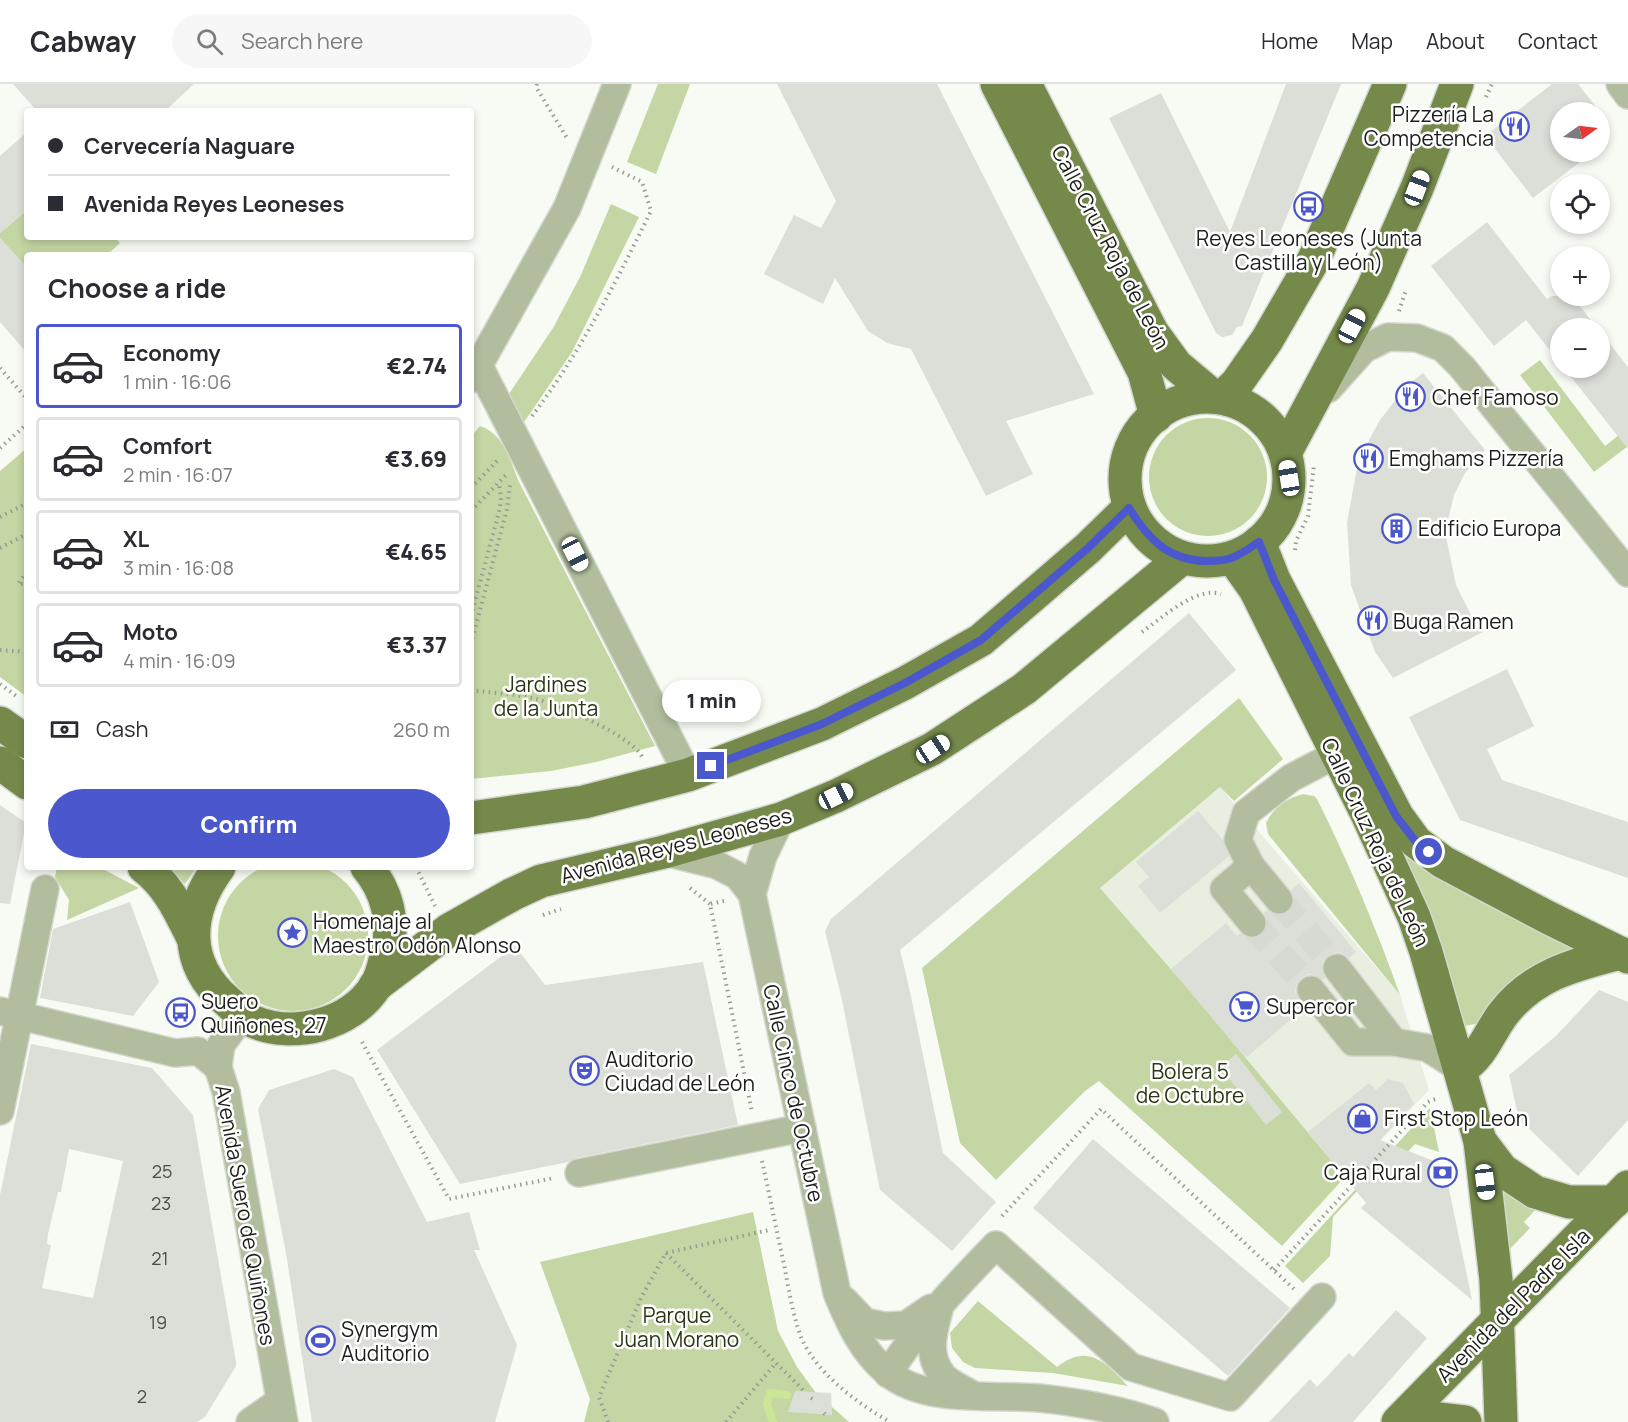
<!DOCTYPE html>
<meta charset="utf-8">
<style>
:root{--surface:#fff;--page:#f7f7f7;--text:#2b2b33;--muted:#7c7c81;--line:#e1e1e2;--accent:#4b57cc}
body{margin:0;font-family:Manrope,sans-serif;background:var(--page);color:var(--text);height:100vh;display:flex;flex-direction:column;font-size:22px;white-space:nowrap}
*{box-sizing:border-box;margin:0}
p{font-size:20px;color:var(--muted)}
.icon{flex:none;width:33px;height:33px;fill:none;stroke:currentColor;stroke-width:2;stroke-linecap:round;stroke-linejoin:round}
.map{position:relative;flex:1;overflow:hidden}
.panel{position:absolute;left:24px;top:168px;width:450px;height:618px;display:flex;flex-direction:column;background:var(--surface);border-radius:6px;box-shadow:0 3px 9px #0003}
.panel>*{flex:none}
.hud{position:absolute;left:24px;top:24px;width:450px;height:132px;border-radius:6px;box-shadow:0 3px 9px #0003;display:grid;align-content:center;height:132px;padding:0 24px;background:var(--surface)}
.needle{width:39px;rotate:76deg}
.tools{position:absolute;left:1550px;top:18px;display:grid;gap:12px}
.tools a{display:grid;place-items:center;width:60px;height:60px;border-radius:50%;background:var(--surface);box-shadow:0 3px 9px #0003;font-size:30px}
.end{position:absolute;width:27px;height:27px;margin:-14px;border:8px solid #4b57cc;background:#fff;box-shadow:0 0 0 3px #fff}
.from{border-radius:50%}
.bubble{position:absolute;height:42px;border-radius:21px;background:var(--surface);box-shadow:0 3px 9px #0003;font-size:20px;font-weight:800;line-height:42px;text-align:center}
.car{position:absolute;width:18px;height:36px;margin:-18px -9px;border-radius:8px;box-shadow:0 0 4px 2px #0007;background:linear-gradient(#fff 24%,#345 0 40%,#fff 0 76%,#345 0 86%,#fff 0)}
.hud b{display:flex;align-items:center;gap:21px;height:57px;font-size:22px}
.hud b+b{border-top:2px solid var(--line)}
.hud i{width:15px;height:15px;background:var(--text)}
ul{padding:0;list-style:none}
li{display:flex;align-items:center;gap:18px;height:84px;margin:0 12px 9px;padding:0 12px;border:3px solid var(--line);border-radius:6px}
li div{flex:1}
li b{display:block;font-size:22px}
li em{font-style:normal;font-weight:800}
li.active{border-color:var(--accent)}
li>.icon{width:54px;height:54px;stroke-width:1.5}
h2{padding:0 24px;font-size:27px;line-height:72px}
.pay{display:flex;align-items:center;gap:15px;height:66px;padding:0 24px;font-size:22px}
.pay p{margin-inline-start:auto}
.action{display:flex;gap:12px;margin-top:auto;padding:12px 24px}
.action a{flex:1;height:69px;border-radius:36px;background:var(--accent);color:#fff;font-size:24px;font-weight:800;line-height:69px;text-align:center}
header{display:flex;align-items:center;gap:36px;box-sizing:border-box;height:84px;padding:0 30px;background:var(--surface);border-bottom:2px solid var(--line)}
header strong{font-size:28px}
nav{display:flex;gap:33px;margin-inline-start:auto;font-size:21px}
.search{width:420px;height:54px;background:var(--page);display:flex;align-items:center;gap:15px;box-sizing:border-box;padding:0 21px;border-radius:33px;color:var(--muted);font-size:22px}
.map>svg:first-child{display:block}
.built{fill:#e9efe0}
.green{fill:#c4d6a3}
.lines{fill:none;stroke-linecap:round;stroke-linejoin:round}
.stream{stroke:#cbe697;stroke-width:8}
.building{fill:#dcdfd8;fill-rule:evenodd}
.minor-tunnel{stroke:#d6dad3;stroke-width:27;stroke-dasharray:27 14;stroke-linecap:butt}
.minor-casing{stroke:#d4d8d0;stroke-width:30}
.major-casing{stroke:#d4d8d0;stroke-width:36}
.path{stroke:#989b95;stroke-width:4;stroke-dasharray:1.5 4.5;stroke-linecap:butt}
.minor{stroke:#b1bd9c;stroke-width:27}
.major{stroke:#75894b;stroke-width:33}
.route{stroke:#4b57cc;stroke-width:8}
.labels{text-anchor:middle;dominant-baseline:central;stroke-width:5;stroke-linejoin:round;paint-order:stroke}
.number-label{font-size:18px;fill:#4d4e4a}
.poi-label{font-size:21px;fill:#1d1e1b;stroke:#fff;text-anchor:start}
.street-label{font-size:21px;fill:#1d1e1b;stroke:#fff}
.park-label{font-size:21px;fill:#2b3514;stroke:#fff}
</style>
<header>
<strong>Cabway</strong>
<div class="search"><svg class="icon" aria-label="search" viewBox="0 0 24 24"><circle cx="10" cy="10" r="6"/><path d="M15 15l6 6"/></svg>Search here</div>
<nav><a>Home</a><a>Map</a><a>About</a><a>Contact</a></nav>
</header>
<div class="map">
<svg width="1628" height="1338" viewBox="0 0 1628 1338">
<rect width="100%" height="100%" fill="#f7fbf3"/>
<!-- built -->
<path class="built" d="M1220,703L1400,911L1429,1006L1345,1093L1190,907L1100,804Z"/>
<!-- green -->
<g class="green">
<path d="M658,0H690L656,90L627,78Z"/>
<path d="M611,120L639,133L572,268L520,344L505,316L553,244L580,193Z"/>
<path d="M27,126V153H115L120,159L107,171H27V184L0,154V149Z"/>
<path d="M1540,276L1605,362L1628,344V362L1594,388L1520,291Z"/>
<circle cx="1208" cy="393" r="59"/>
<path d="M480,342C503,349 510,376 518,396L655,662L596,678L551,687L471,695V353Z"/>
<path d="M27,364V613L0,593V387Z"/>
<path d="M1239,614L1283,675L1234,717L1220,703L1100,804L1190,907L1345,1093L1282,1162L1099,997L1085,1007L996,1096L960,1059L922,884Z"/>
<path d="M1303,710L1314,712L1317,715C1349,779 1376,844 1400,911L1268,750L1266,739C1273,724 1287,714 1303,710Z"/>
<path d="M1400,765L1438,794L1468,811L1579,866C1525,875 1510,897 1481,939L1464,942Z"/>
<circle cx="293" cy="852" r="75"/>
<path d="M57,783H99L139,804L67,836L69,816L55,793Z"/>
<path d="M166,783H197L185,800Z"/>
<path d="M1430,1024L1439,1068L1415,1060L1387,1090L1370,1093L1333,1133L1330,1172L1303,1199L1285,1182Z"/>
<path d="M1498,1100L1537,1124L1524,1138L1530,1144L1506,1169Z"/>
<path d="M753,1128L778,1247L797,1283L816,1309L849,1338H584L590,1315L540,1178Z"/>
<path d="M978,1217L1057,1283C1088,1258 1106,1279 1128,1302L1053,1289L975,1284L963,1278L952,1264L950,1249Z"/>
</g>
<g class="lines">
<!-- stream -->
<path class="stream" d="M773,1338L767,1320L770,1309L787,1311"/>
</g>
<!-- building -->
<g class="building">
<path d="M13,0H194L165,27H37Z"/>
<path d="M777,0H937L1094,310L1006,337L1033,390L986,412L911,265L887,259L868,247L835,194L823,220L764,190L794,131L821,144L836,117Z"/>
<path d="M1286,0H1341L1242,242L1237,243L1232,251L1222,253L1216,249L1109,34L1161,9L1230,148Z"/>
<path d="M1552,0H1578L1600,28H1560V68H1593L1533,114L1485,52Z"/>
<path d="M27,48V126L0,149V72Z"/>
<path d="M1487,138L1547,215L1552,212H1572L1597,244H1560V279L1526,236L1494,262L1431,182Z"/>
<path d="M0,154L27,184V269L0,238Z"/>
<path d="M1599,246L1628,283V365L1564,284H1599Z"/>
<path d="M1423,289L1485,366L1465,389L1454,411L1445,448L1456,501L1472,533L1483,548L1393,594L1375,568L1351,501L1347,439L1357,384L1369,356L1380,336L1394,318L1409,300Z"/>
<path d="M1189,529L1236,586L900,866L909,903L943,1069L996,1118L952,1167L880,1106L842,916L825,847L831,835Z"/>
<path d="M1507,585L1534,642L1487,665L1502,696L1628,738V794L1460,736L1409,633Z"/>
<path d="M0,721L26,739L10,820L0,819Z"/>
<path d="M1198,727L1223,756L1229,772L1160,829L1138,802L1149,793L1136,778Z"/>
<path d="M1299,799L1356,868L1349,874L1342,869L1336,868L1327,872L1322,879V887L1325,894L1323,896L1317,892L1309,890L1301,894L1297,900L1295,908L1299,916L1290,923L1296,931L1246,974L1171,885L1226,839L1237,852L1240,849L1246,853L1254,855L1262,851L1267,844V836L1264,829L1267,826L1273,830L1281,832L1289,828L1293,822L1295,814L1291,806Z"/>
<path d="M130,818L159,898L133,932L40,914L53,845Z"/>
<path d="M515,862L545,901L703,878L738,1041L576,1074L568,1078L460,1100L377,966Z"/>
<path d="M1599,906L1628,918V1036L1578,1092L1519,1035L1509,991L1556,952Z"/>
<path d="M31,960L152,984L193,1031L236,1278V1282L205,1333L197,1338H0V1111ZM69,1065L123,1077L93,1214L42,1204L51,1161L47,1160L48,1150L58,1108H61Z"/>
<path d="M1236,970L1282,1028L1266,1041L1220,983Z"/>
<path d="M334,985L353,993L427,1138L469,1128L480,1166H474L517,1261L495,1338H312L286,1169L258,1025L269,1006Z"/>
<path d="M1388,995L1403,999L1414,1020L1380,1056L1444,1081L1472,1216L1361,1124L1366,1119L1308,1048L1369,999L1376,1006Z"/>
<path d="M1093,1055L1290,1224L1228,1292L1033,1124Z"/>
<path d="M1396,1226L1427,1254L1353,1338H1269L1310,1295L1317,1303L1349,1269L1353,1273Z"/>
<path d="M795,1307L831,1309L832,1331L788,1328Z"/>
</g>
<g class="lines">
<!-- minor-tunnel -->
<g class="minor-tunnel">
<path d="M1279,816L1337,884"/>
<path d="M1252,839L1311,906"/>
</g>
<defs>
<g id="minor">
<path d="M1620,0L1628,11"/>
<path d="M479,282L688,691"/>
<path d="M471,295L567,124L617,0"/>
<path d="M1328,305L1364,265L1388,253L1417,254L1443,264L1462,283L1628,489"/>
<path d="M664,768L717,781L738,792L752,810L837,1209C849,1238 862,1268 888,1289C926,1320 992,1310 1039,1314C1077,1318 1118,1325 1155,1338"/>
<path d="M1251,782L1224,805L1252,839"/>
<path d="M752,810L763,772L781,735"/>
<path d="M1279,816L1251,782L1238,756L1246,729L1291,694L1337,670"/>
<path d="M1337,884L1394,958L1428,964L1461,985"/>
<path d="M1311,906L1353,958H1394"/>
<path d="M0,927L175,969L198,967L218,983"/>
<path d="M243,931L221,961L218,983L226,1008L284,1338"/>
<path d="M0,1027L45,805"/>
<path d="M579,1089L802,1044"/>
<path d="M844,1216L865,1238L884,1242L906,1241L931,1224"/>
<path d="M939,1226C933,1249 926,1271 943,1292C949,1299 963,1305 971,1310"/>
<path d="M888,1290C918,1242 957,1201 996,1161L1131,1283L1230,1313L1322,1213"/>
<path d="M250,1338L280,1317"/>
</g>
<g id="major">
<path d="M997,0L1144,288L1156,332"/>
<path d="M1025,0L1152,248L1176,281L1214,313"/>
<path d="M1223,313L1237,299L1267,256L1314,175L1390,0"/>
<circle cx="1207" cy="395" r="82"/>
<path d="M1285,369L1373,204L1417,104L1457,0"/>
<path d="M1259,458L1274,496L1397,732L1416,758L1443,778L1547,833L1628,873"/>
<path d="M1233,474L1255,505L1368,732L1414,833L1426,868L1480,1057L1496,1196L1501,1338"/>
<path d="M0,639L27,658"/>
<path d="M0,679L27,699"/>
<path d="M471,734L584,718L688,691L822,640L905,599L981,556L1088,464L1129,424"/>
<path d="M144,783C168,801 179,826 192,852"/>
<path d="M219,783C186,828 182,879 227,917C235,924 242,932 252,937C293,955 350,941 375,903C382,893 384,880 387,868C395,838 387,807 367,783"/>
<path d="M375,902L449,846L513,810L541,797L664,768L781,735L836,712L932,665L1024,605L1182,474"/>
<path d="M1461,985C1482,972 1489,949 1503,930C1534,890 1574,881 1620,869"/>
<path d="M1480,1057L1502,1086L1535,1108L1569,1118H1614"/>
<path d="M1398,1338L1628,1103"/>
<path d="M1426,1338L1439,1335L1465,1338"/>
</g>
</defs>
<!-- minor casing -->
<use href="#minor" class="minor-casing"/>
<!-- major casing -->
<use href="#major" class="major-casing"/>
<!-- path -->
<g class="path">
<path d="M537,0L536,3L567,54"/>
<path d="M1486,13L1492,0"/>
<path d="M1399,227L1406,206"/>
<path d="M0,284L27,315"/>
<path d="M532,332C580,269 616,198 651,127L642,98L612,83"/>
<path d="M0,364L27,340"/>
<path d="M471,404L498,376"/>
<path d="M471,427L506,391"/>
<path d="M0,433L27,419"/>
<path d="M0,464L27,450"/>
<path d="M1295,466L1296,457L1308,432L1314,381"/>
<path d="M27,488L18,500H27"/>
<path d="M471,532L500,424L501,414L499,400"/>
<path d="M1142,548C1162,534 1196,502 1221,510"/>
<path d="M471,560L507,425L510,401"/>
<path d="M0,566L27,568"/>
<path d="M0,600L19,614"/>
<path d="M471,606C492,609 515,610 536,615C558,620 634,653 642,673"/>
<path d="M416,783L435,822"/>
<path d="M690,804L710,820"/>
<path d="M724,817L710,820L752,1028"/>
<path d="M543,831L561,825"/>
<path d="M362,958L449,1115L554,1094"/>
<path d="M762,1077C770,1113 777,1149 785,1185C789,1208 793,1231 801,1253C816,1289 857,1319 890,1338"/>
<path d="M1002,1132L1101,1025L1294,1205"/>
<path d="M666,1169L803,1306"/>
<path d="M1274,1186L1428,1018L1438,1014"/>
<path d="M811,1314L813,1315"/>
<path d="M824,1329L825,1330"/>
<path d="M608,1338L599,1313L641,1214L666,1169L769,1146"/>
<path d="M726,1338L776,1279"/>
</g>
<!-- minor -->
<use href="#minor" class="minor"/>
<!-- major -->
<use href="#major" class="major"/>
</g>
<g class="lines">
<!-- route -->
<path class="route" d="M711,682L822,640L905,599L981,556L1088,464L1129,424C1148,455 1168,476 1206,477C1215,477 1226,477 1234,473C1243,469 1251,463 1259,458L1274,496L1396,732L1416,758L1429,768"/>
</g>
<!-- icons -->
<defs>
<symbol id="restaurant-ring" viewBox="-11 -11 22 22"><circle r="9.5" fill="#fff" stroke="#4b57cc" stroke-width="1.5"/><path d="M-5-6h1v4h1v-4h1v4h1v-4h1v5L-1.5 .5V6h-2V.5L-5-1ZM5-6V6H3V1.5H1.5Q1.5-4 5-6Z" fill="#4b57cc"/></symbol>
<symbol id="bus-ring" viewBox="-11 -11 22 22"><circle r="9.5" fill="#fff" stroke="#4b57cc" stroke-width="1.5"/><path d="M-5-6H5V4H4V6H2V4H-2V6H-4V4H-5ZM-3.5-4V0h7V-4ZM-3.5 1.2v1.5H-2V1.2ZM2 1.2v1.5H3.5V1.2Z" fill="#4b57cc"/></symbol>
<symbol id="building-ring" viewBox="-11 -11 22 22"><circle r="9.5" fill="#fff" stroke="#4b57cc" stroke-width="1.5"/><path d="M-4-6H4V6H1V3H-1V6H-4ZM-2.5-4.3h1.7v1.8h-1.7ZM.8-4.3h1.7v1.8H.8ZM-2.5-1h1.7V.8h-1.7ZM.8-1h1.7V.8H.8Z" fill="#4b57cc"/></symbol>
<symbol id="sight-ring" viewBox="-11 -11 22 22"><circle r="9.5" fill="#fff" stroke="#4b57cc" stroke-width="1.5"/><path d="M0-6L1.8-2.2L6-1.7L2.9 1.2L3.7 5.4L0 3.3L-3.7 5.4L-2.9 1.2L-6-1.7L-1.8-2.2Z" fill="#4b57cc"/></symbol>
<symbol id="supermarket-ring" viewBox="-11 -11 22 22"><circle r="9.5" fill="#fff" stroke="#4b57cc" stroke-width="1.5"/><path d="M-6-5.5h2.5l.6 2H6L4.5 2H-2.5L-4.4-4H-6ZM-1.5 3.2a1.3 1.3 0 1 0 .1 0ZM3 3.2a1.3 1.3 0 1 0 .1 0Z" fill="#4b57cc"/></symbol>
<symbol id="theatre-ring" viewBox="-11 -11 22 22"><circle r="9.5" fill="#fff" stroke="#4b57cc" stroke-width="1.5"/><path d="M-5-5.5Q0-4 5-5.5V0Q5 5 0 6Q-5 5-5 0ZM-3.3-2.5H-1v1.5H-3.3ZM1-2.5H3.3v1.5H1ZM-2.8 1Q0 5.5 2.8 1Z" fill="#4b57cc"/></symbol>
<symbol id="shop-ring" viewBox="-11 -11 22 22"><circle r="9.5" fill="#fff" stroke="#4b57cc" stroke-width="1.5"/><path d="M-5-2.5h2.3a2.7 3.5 0 0 1 5.4 0H5L5.5 6h-11ZM-1.5-2.5h3a1.5 2.3 0 0 0-3 0Z" fill="#4b57cc"/></symbol>
<symbol id="bank-ring" viewBox="-11 -11 22 22"><circle r="9.5" fill="#fff" stroke="#4b57cc" stroke-width="1.5"/><path d="M-6-4H6V4H-6ZM0-2.3a2.3 2.3 0 1 0 0 4.6a2.3 2.3 0 1 0 0-4.6Z" fill="#4b57cc"/></symbol>
<symbol id="stadium-ring" viewBox="-11 -11 22 22"><circle r="9.5" fill="#fff" stroke="#4b57cc" stroke-width="1.5"/><path d="M0-5a6.5 5 0 1 0 0 10a6.5 5 0 1 0 0-10ZM-3.5-1.8h7v3.6h-7Z" fill="#4b57cc"/></symbol>
</defs>
<g fill-rule="evenodd">
<use href="#restaurant-ring" x="1498" y="26" width="33" height="33"/>
<use href="#bus-ring" x="1292" y="106" width="33" height="33"/>
<use href="#restaurant-ring" x="1394" y="296" width="33" height="33"/>
<use href="#restaurant-ring" x="1352" y="358" width="33" height="33"/>
<use href="#building-ring" x="1380" y="428" width="33" height="33"/>
<use href="#restaurant-ring" x="1356" y="520" width="33" height="33"/>
<use href="#sight-ring" x="276" y="832" width="33" height="33"/>
<use href="#supermarket-ring" x="1228" y="906" width="33" height="33"/>
<use href="#bus-ring" x="164" y="912" width="33" height="33"/>
<use href="#theatre-ring" x="568" y="970" width="33" height="33"/>
<use href="#shop-ring" x="1346" y="1018" width="33" height="33"/>
<use href="#bank-ring" x="1426" y="1072" width="33" height="33"/>
<use href="#stadium-ring" x="304" y="1240" width="33" height="33"/>
</g>
<g class="labels">
<!-- number labels -->
<g class="number-label">
<text x="162" y="1087">25</text>
<text x="161" y="1119">23</text>
<text x="160" y="1174">21</text>
<text x="158" y="1238">19</text>
<text x="142" y="1312">2</text>
</g>
<!-- poi labels -->
<g class="poi-label">
<text x="1494" y="30" text-anchor="end">Pizzería La<tspan x="1494" dy="24">Competencia</tspan></text>
<text x="1309" y="154" text-anchor="middle">Reyes Leoneses (Junta<tspan x="1309" dy="24">Castilla y León)</tspan></text>
<text x="1432" y="313">Chef Famoso</text>
<text x="1389" y="374">Emghams Pizzería</text>
<text x="1418" y="444">Edificio Europa</text>
<text x="1393" y="537">Buga Ramen</text>
<text x="313" y="837">Homenaje al<tspan x="313" dy="24">Maestro Odón Alonso</tspan></text>
<text x="201" y="917">Suero<tspan x="201" dy="24">Quiñones, 27</tspan></text>
<text x="1266" y="922">Supercor</text>
<text x="605" y="975">Auditorio<tspan x="605" dy="24">Ciudad de León</tspan></text>
<text x="1384" y="1034">First Stop León</text>
<text x="1421" y="1088" text-anchor="end">Caja Rural</text>
<text x="341" y="1245">Synergym<tspan x="341" dy="24">Auditorio</tspan></text>
</g>
<!-- street labels -->
<g class="street-label">
<text transform="translate(1111 163) rotate(62)">Calle Cruz Roja de León</text>
<text transform="translate(1376 758) rotate(65)">Calle Cruz Roja de León</text>
<text transform="translate(676 761) rotate(-15)">Avenida Reyes Leoneses</text>
<text transform="translate(794 1009) rotate(78)">Calle Cinco de Octubre</text>
<text transform="translate(246 1131) rotate(80)">Avenida Suero de Quiñones</text>
<text transform="translate(1513 1221) rotate(-45)">Avenida del Padre Isla</text>
</g>
<!-- park labels -->
<g class="park-label">
<text x="546" y="600">Jardines<tspan x="546" dy="24">de la Junta</tspan></text>
<text x="1190" y="987">Bolera 5<tspan x="1190" dy="24">de Octubre</tspan></text>
<text x="677" y="1231">Parque<tspan x="677" dy="24">Juan Morano</tspan></text>
</g>
</g>
</svg>
<div class="tools">
<a><svg class="needle" viewBox="-14 -14 28 28"><path d="M0-13l5 13h-10z" fill="#e53935"/><path d="M0 13l5-13h-10z" fill="#7c7c81"/></svg></a>
<a><svg class="icon" aria-label="locate" viewBox="0 0 24 24"><circle cx="12" cy="12" r="6"/><path d="M12 2v4M12 18v4M2 12h4M18 12h4"/></svg></a>
<a>+</a>
<a>−</a>
</div>
<i class="end from" style="left:1429px;top:768px"></i>
<i class="end" style="left:711px;top:682px"></i>
<div class="bubble" style="left:662px;top:596px;width:99px">1 min</div>
<i class="car" style="left:1417px;top:104px;rotate:21deg"></i>
<i class="car" style="left:1352px;top:242px;rotate:28deg"></i>
<i class="car" style="left:1289px;top:394px;rotate:351deg"></i>
<i class="car" style="left:575px;top:470px;rotate:153deg"></i>
<i class="car" style="left:933px;top:665px;rotate:57deg"></i>
<i class="car" style="left:836px;top:712px;rotate:64deg"></i>
<i class="car" style="left:1485px;top:1098px;rotate:173deg"></i>
<div class="hud">
<b><i class="from"></i>Cervecería Naguare</b>
<b><i></i>Avenida Reyes Leoneses</b>
</div>
<section class="panel">
<h2>Choose a ride</h2>
<ul>
<li class="active"><svg class="icon" aria-label="car" viewBox="0 0 24 24"><path d="M5 17H2v-5l4-1 3-4h7l3 4 3 1v5h-3M9 17h6M6 11h13"/><circle cx="7" cy="17" r="2"/><circle cx="17" cy="17" r="2"/></svg><div><b>Economy</b><p>1 min · 16:06</p></div><em>€2.74</em></li>
<li><svg class="icon" aria-label="car" viewBox="0 0 24 24"><path d="M5 17H2v-5l4-1 3-4h7l3 4 3 1v5h-3M9 17h6M6 11h13"/><circle cx="7" cy="17" r="2"/><circle cx="17" cy="17" r="2"/></svg><div><b>Comfort</b><p>2 min · 16:07</p></div><em>€3.69</em></li>
<li><svg class="icon" aria-label="car" viewBox="0 0 24 24"><path d="M5 17H2v-5l4-1 3-4h7l3 4 3 1v5h-3M9 17h6M6 11h13"/><circle cx="7" cy="17" r="2"/><circle cx="17" cy="17" r="2"/></svg><div><b>XL</b><p>3 min · 16:08</p></div><em>€4.65</em></li>
<li><svg class="icon" aria-label="car" viewBox="0 0 24 24"><path d="M5 17H2v-5l4-1 3-4h7l3 4 3 1v5h-3M9 17h6M6 11h13"/><circle cx="7" cy="17" r="2"/><circle cx="17" cy="17" r="2"/></svg><div><b>Moto</b><p>4 min · 16:09</p></div><em>€3.37</em></li>
</ul>
<div class="pay"><svg class="icon" aria-label="cash" viewBox="0 0 24 24"><path d="M3 7h18v10H3z"/><circle cx="12" cy="12" r="2"/></svg>Cash<p>260 m</p></div>
<div class="action"><a>Confirm</a></div>
</section>
</div>
